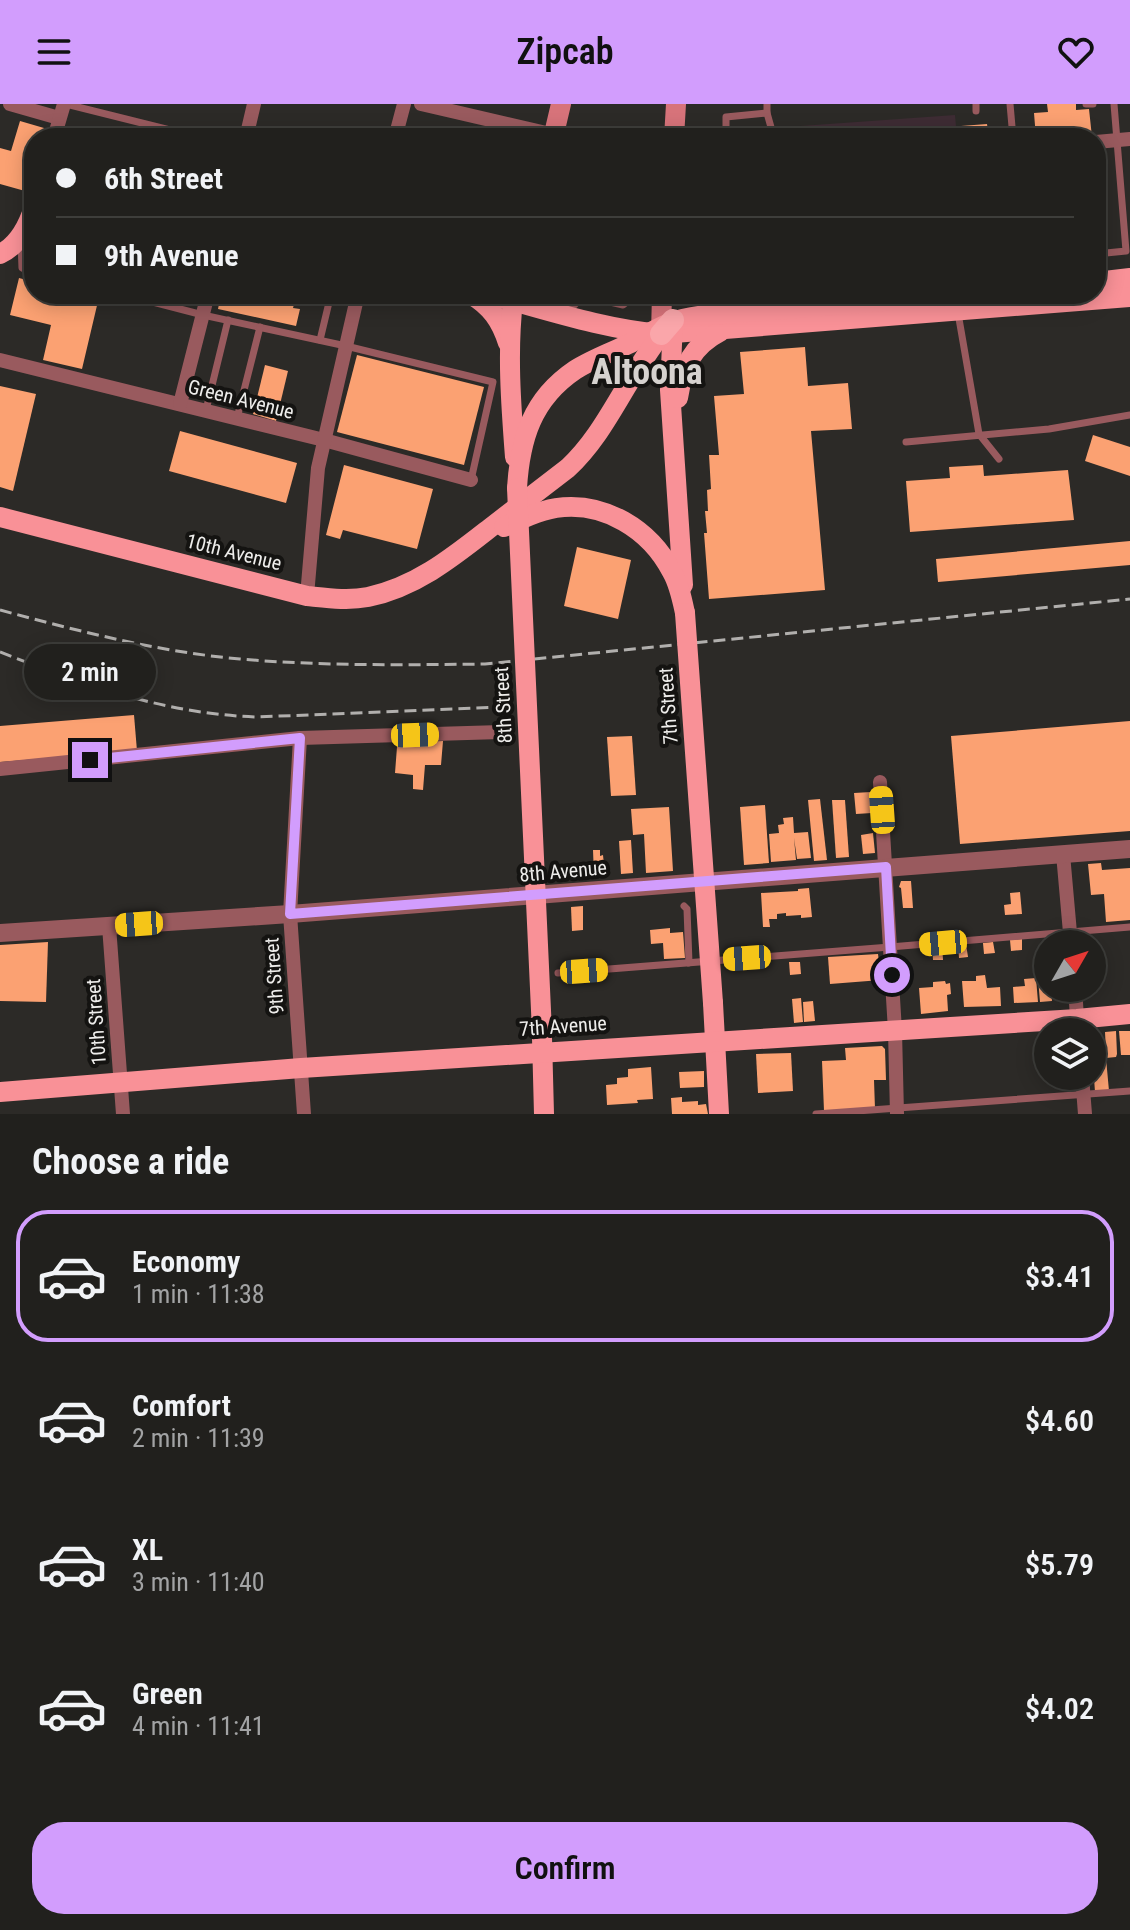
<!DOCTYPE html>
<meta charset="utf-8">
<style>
:root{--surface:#21201d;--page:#2d2d2a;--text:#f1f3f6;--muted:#a2a3a4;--line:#3e3e3b;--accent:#d29dfd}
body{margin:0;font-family:"Roboto Condensed",sans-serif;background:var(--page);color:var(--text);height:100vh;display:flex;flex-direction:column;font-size:30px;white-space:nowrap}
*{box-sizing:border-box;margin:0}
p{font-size:26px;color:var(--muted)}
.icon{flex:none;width:44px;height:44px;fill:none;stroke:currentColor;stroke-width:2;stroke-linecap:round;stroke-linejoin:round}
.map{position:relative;height:1010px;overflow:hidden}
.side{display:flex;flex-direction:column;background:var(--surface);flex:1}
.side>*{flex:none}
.hud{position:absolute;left:24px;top:24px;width:1082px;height:176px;border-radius:32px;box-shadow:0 4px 20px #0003,0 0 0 2px var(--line);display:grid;align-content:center;height:176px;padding:0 32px;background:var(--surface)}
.needle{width:52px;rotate:51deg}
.fabs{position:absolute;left:1034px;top:826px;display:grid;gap:16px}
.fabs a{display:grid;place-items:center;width:72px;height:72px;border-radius:50%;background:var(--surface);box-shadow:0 4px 20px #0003,0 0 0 2px var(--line);font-size:40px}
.end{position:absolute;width:36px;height:36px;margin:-18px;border:10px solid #d29dfd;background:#111;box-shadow:0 0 0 4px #111}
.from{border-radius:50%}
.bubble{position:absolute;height:56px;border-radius:28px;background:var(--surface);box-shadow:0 4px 20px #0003,0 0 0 2px var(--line);font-size:26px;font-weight:600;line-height:56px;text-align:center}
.car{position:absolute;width:24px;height:48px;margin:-24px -12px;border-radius:10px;box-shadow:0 0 6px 2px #0007;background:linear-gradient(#f5c518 24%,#345 0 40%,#f5c518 0 76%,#345 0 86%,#f5c518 0)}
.hud b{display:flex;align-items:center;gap:28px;height:76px;font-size:30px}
.hud b+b{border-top:2px solid var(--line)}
.hud i{width:20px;height:20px;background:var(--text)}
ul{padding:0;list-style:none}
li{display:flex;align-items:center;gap:24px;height:132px;margin:0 16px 12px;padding:0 16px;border:4px solid transparent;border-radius:32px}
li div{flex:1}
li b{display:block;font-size:30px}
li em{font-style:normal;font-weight:600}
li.current{border-color:var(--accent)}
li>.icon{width:72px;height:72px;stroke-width:1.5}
h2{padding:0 32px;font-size:36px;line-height:96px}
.button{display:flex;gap:16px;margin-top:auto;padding:16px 32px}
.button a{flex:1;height:92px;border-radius:32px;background:var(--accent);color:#111;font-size:32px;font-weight:600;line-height:92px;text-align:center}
header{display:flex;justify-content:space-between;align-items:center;height:104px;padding:0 32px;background:var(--accent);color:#111;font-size:36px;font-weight:600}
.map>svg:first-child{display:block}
.commercial{fill:#3e2c34}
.building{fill:#fba172}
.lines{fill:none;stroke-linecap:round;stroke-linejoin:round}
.service{stroke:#995a5e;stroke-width:7}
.minor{stroke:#995a5e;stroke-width:14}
.tertiary{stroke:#995a5e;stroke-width:18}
.secondary{stroke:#d7737a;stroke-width:20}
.primary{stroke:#f99197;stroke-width:20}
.trunk{stroke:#faa6aa;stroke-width:22}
.rail{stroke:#b1afad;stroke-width:3;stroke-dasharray:12 6;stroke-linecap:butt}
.primary-bridge{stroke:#f99197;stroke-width:20}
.route{stroke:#d29dfd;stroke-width:10}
.labels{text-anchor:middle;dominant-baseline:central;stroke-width:8;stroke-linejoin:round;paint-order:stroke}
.street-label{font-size:20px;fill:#eeedeb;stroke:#141311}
.town-label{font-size:36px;font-weight:bold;fill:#d6d2cf;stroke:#141311}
</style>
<header><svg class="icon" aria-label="menu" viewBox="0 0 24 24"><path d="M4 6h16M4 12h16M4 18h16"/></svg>Zipcab<svg class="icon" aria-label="heart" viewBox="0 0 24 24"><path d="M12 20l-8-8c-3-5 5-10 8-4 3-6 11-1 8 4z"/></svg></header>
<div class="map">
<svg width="1130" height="1010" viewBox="0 0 1130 1010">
<rect width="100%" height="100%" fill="#2c2a27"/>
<!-- commercial -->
<path class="commercial" d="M955,11L957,34H730V27Z"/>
<!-- building -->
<g class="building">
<path d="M1047,0H1076V6L1089,5L1092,33L1036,34L1034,9L1048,8Z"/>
<path d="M20,17L44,24L41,34H34V58L25,87L0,80V44L11,47Z"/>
<path d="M987,20L989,34H962L961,22Z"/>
<path d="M19,174L34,178V190H85L99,193L82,265L43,256L51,221L10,211Z"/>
<path d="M221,190H282L296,193L293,204L300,205L296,222L218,205Z"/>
<path d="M805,243L808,282L848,279L852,325L811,327L825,486L709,495L704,429H707L705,407H708L707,386L711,385L709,351H719L714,292L744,290L740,248Z"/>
<path d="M357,251L484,283L464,361L337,328Z"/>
<path d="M265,261L288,267L276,317L253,310Z"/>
<path d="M0,282L36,290L13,387L0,383Z"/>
<path d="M180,327L297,359L286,399L169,367Z"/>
<path d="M1093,331L1130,343V372L1085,357Z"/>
<path d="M344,361L433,385L417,445L343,426L340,435L326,431Z"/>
<path d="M983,361L984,372L1068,366L1074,416L910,428L906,377L950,374L949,363Z"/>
<path d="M1130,437V461L938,478L936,455Z"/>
<path d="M577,443L631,456L618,515L564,502Z"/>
<path d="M134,611L137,647L0,658V622Z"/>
<path d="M1130,617V727L960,740L951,632Z"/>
<path d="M632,632L636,691L611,692L607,633Z"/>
<path d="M443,637L441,661H425L423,686L413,685V671L395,669L397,643L421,642L420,638Z"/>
<path d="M871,688L872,709L856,710L854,689Z"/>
<path d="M820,695L827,756L814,757L808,696Z"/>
<path d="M832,696H845L849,753L836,754Z"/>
<path d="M765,701L769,759L744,761L740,703Z"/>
<path d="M669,703L673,767L646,769L644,730L633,731L631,705Z"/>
<path d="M793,713L794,729L808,728L811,754L797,755L794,734L796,756L771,758L769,730L779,729L778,721L784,720L783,714Z"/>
<path d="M873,729L875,749L863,750L861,731Z"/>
<path d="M631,736L633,769L621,770L619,737Z"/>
<path d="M593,746H600V752L603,751L605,771L594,772Z"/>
<path d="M1101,759L1102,766L1130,764V816L1106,818L1104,790L1091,791L1088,760Z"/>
<path d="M901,777H911L913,804H903L901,784L899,783Z"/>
<path d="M809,784L812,813L801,814V811L786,812V809L777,810V815H769L770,823H763L761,789L798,787V785Z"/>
<path d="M1020,788L1022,810L1005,811L1004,801L1011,800L1010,789Z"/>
<path d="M583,802V826L572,827L571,803Z"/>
<path d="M670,824V829L683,828L685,854L664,855L663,839L651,840L650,826Z"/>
<path d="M1022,835V846L1011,847L1010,836Z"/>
<path d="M48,838L46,898L0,897V841Z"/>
<path d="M993,838L995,849L984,850L983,839Z"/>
<path d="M966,840L968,853L959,854L958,841Z"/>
<path d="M942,841L943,856H933L932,842Z"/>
<path d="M878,850L881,876L830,880L828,853Z"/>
<path d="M789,858H800L801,870L790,871Z"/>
<path d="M985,871L987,884L1000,883L1001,902L964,903L962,877H976V872Z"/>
<path d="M1036,874L1038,898L1014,899L1013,883L1025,882L1024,875Z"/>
<path d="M1038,874H1048V884H1051L1052,897L1040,898Z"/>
<path d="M945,877L946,880L950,879L951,890L947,891L948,907L921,910L919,884L933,883V878Z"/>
<path d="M801,894L803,918L794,919L792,895Z"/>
<path d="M813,897L815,917L804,918L803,898Z"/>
<path d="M1116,927L1117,950L1116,953L1106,954L1109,987L1095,988L1094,974H1097V967H1094L1093,949L1106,948L1105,928Z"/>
<path d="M1119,927H1130V951H1121Z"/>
<path d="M882,942L885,945L886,976H874L875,1005L824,1007L822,957L846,956L845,944Z"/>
<path d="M791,949L793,987L758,989L756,950Z"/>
<path d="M651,963L653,995L637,996L638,999L607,1001L606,981L617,980V974L628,973V965Z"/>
<path d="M704,967V983L680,984L679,968Z"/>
<path d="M682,993V998L698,997V1001L706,1000L708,1010H672L671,994Z"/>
</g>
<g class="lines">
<!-- service -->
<g class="service">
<path d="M66,0L202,34"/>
<path d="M767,0V9L774,34"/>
<path d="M976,0V7"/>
<path d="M1010,0L1013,34"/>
<path d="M1086,0H1093"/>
<path d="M726,34V13L767,9"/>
<path d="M874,34L945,29V34"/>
<path d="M21,138L22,164L34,167"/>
<path d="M1096,150L1126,147L1114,0"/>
<path d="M122,190L203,211L346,242L493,278L471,376"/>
<path d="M576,190L623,201L637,190"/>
<path d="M566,209L584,192"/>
<path d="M958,209L979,330L999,355"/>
<path d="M320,236L331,190"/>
<path d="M206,306L228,216"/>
<path d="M237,314L260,223"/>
<path d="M906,338L1049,325L1130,311"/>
<path d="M684,802L687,805L689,859"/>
<path d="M558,869L890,843L1130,823"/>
<path d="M816,1010L1130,987"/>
</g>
<!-- minor -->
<g class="minor">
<path d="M10,0L59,14"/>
<path d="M421,0L568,34"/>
<path d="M54,34L64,0"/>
<path d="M246,34L254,0"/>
<path d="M395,34L404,0"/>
<path d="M1096,38L1130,35"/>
<path d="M0,256L324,336L471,376"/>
<path d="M180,300L208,190"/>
<path d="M307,492L318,364L358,190"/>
<path d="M300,634L290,810L304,1010"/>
<path d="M0,665L300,634L501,628"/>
<path d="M880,678L895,927L897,1010"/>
<path d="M1063,750L1071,840"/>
<path d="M109,822L123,1010"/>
<path d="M1075,884L1078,928"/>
<path d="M1082,972L1085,1010"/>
</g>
<!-- tertiary -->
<path class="tertiary" d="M0,829L290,810L1130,745"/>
<!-- secondary -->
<g class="secondary">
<path d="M553,34L561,0"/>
<path d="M674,34L676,0"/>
<path d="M661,230L662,190"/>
</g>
<!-- primary -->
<g class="primary">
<path d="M0,150C19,141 28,122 34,103"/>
<path d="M1096,178L1130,174"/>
<path d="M470,190C491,202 501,217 508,239"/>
<path d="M487,190C544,205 602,225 661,230L1130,193"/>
<path d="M513,197C507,248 511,301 515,353"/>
<path d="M673,217L670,286L683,481"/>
<path d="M678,294C683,262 692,242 721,227"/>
<path d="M517,384C520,335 532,295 575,266C592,255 612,248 631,239C657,225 668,216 699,212L970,190"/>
<path d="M0,413L307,492C327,494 348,497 368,493C416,483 453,453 490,424C516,404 542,384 568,364C600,334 616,297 640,261C647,250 654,240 661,230"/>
<path d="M504,423C521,415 538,407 556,404C604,397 650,425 672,468C679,480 682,495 685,509"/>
<path d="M713,899L719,1010"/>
<path d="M542,934L544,1010"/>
<path d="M0,988L301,964L1077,915L1130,910"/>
</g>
<!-- trunk -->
<path class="trunk" d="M661,230L673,216"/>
<!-- rail -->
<g class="rail">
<path d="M0,506C78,527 159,548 240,555C321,562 403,561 485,560L1130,495"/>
<path d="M0,548C85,581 165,610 257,613L502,603"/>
</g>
<!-- primary-bridge -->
<g class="primary-bridge">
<path d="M517,384L542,928"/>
<path d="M685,509L713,899"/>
</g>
</g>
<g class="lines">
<!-- route -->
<path class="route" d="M90,656L300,634L290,810L886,763L892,871"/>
</g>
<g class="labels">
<!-- street labels -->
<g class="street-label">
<text transform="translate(241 295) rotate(14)">Green Avenue</text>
<text transform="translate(234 448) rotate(14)">10th Avenue</text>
<text transform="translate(503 601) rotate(-93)">8th Street</text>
<text transform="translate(668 602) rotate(-94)">7th Street</text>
<text transform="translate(563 767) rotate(-5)">8th Avenue</text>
<text transform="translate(274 872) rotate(-94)">9th Street</text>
<text transform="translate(96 918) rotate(-94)">10th Street</text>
<text transform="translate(563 922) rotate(-4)">7th Avenue</text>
</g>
<!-- town labels -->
<g class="town-label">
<text x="647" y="268">Altoona</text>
</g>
</g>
</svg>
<div class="fabs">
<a><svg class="needle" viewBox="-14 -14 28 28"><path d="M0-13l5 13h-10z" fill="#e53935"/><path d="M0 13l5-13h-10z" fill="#a2a3a4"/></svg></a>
<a><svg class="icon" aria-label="layers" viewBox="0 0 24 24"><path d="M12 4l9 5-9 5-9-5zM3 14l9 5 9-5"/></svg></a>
</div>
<i class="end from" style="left:892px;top:871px"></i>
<i class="end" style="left:90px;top:656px"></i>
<div class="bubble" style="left:24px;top:540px;width:132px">2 min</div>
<i class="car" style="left:415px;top:631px;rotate:88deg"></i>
<i class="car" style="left:882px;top:706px;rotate:356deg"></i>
<i class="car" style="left:139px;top:820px;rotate:266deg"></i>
<i class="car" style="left:943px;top:839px;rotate:265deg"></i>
<i class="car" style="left:747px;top:854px;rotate:266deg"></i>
<i class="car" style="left:584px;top:867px;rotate:86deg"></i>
<div class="hud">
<b><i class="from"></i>6th Street</b>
<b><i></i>9th Avenue</b>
</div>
</div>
<section class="side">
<h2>Choose a ride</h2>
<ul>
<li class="current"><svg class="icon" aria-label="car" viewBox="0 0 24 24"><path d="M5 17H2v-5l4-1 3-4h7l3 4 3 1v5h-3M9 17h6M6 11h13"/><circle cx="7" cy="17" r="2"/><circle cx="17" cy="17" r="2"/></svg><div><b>Economy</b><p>1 min · 11:38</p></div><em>$3.41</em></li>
<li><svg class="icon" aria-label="car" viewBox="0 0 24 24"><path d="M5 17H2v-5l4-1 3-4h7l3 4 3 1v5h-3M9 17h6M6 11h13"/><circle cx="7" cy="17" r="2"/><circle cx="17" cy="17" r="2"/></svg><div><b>Comfort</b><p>2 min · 11:39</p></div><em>$4.60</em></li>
<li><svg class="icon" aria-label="car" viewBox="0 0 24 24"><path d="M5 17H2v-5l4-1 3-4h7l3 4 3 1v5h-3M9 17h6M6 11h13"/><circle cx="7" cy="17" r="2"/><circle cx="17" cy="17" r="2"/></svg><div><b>XL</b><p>3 min · 11:40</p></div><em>$5.79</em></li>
<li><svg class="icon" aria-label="car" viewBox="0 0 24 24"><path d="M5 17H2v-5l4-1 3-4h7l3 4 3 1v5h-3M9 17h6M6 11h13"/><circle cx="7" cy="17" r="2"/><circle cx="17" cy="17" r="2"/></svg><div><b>Green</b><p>4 min · 11:41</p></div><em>$4.02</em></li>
</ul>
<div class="button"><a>Confirm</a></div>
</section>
